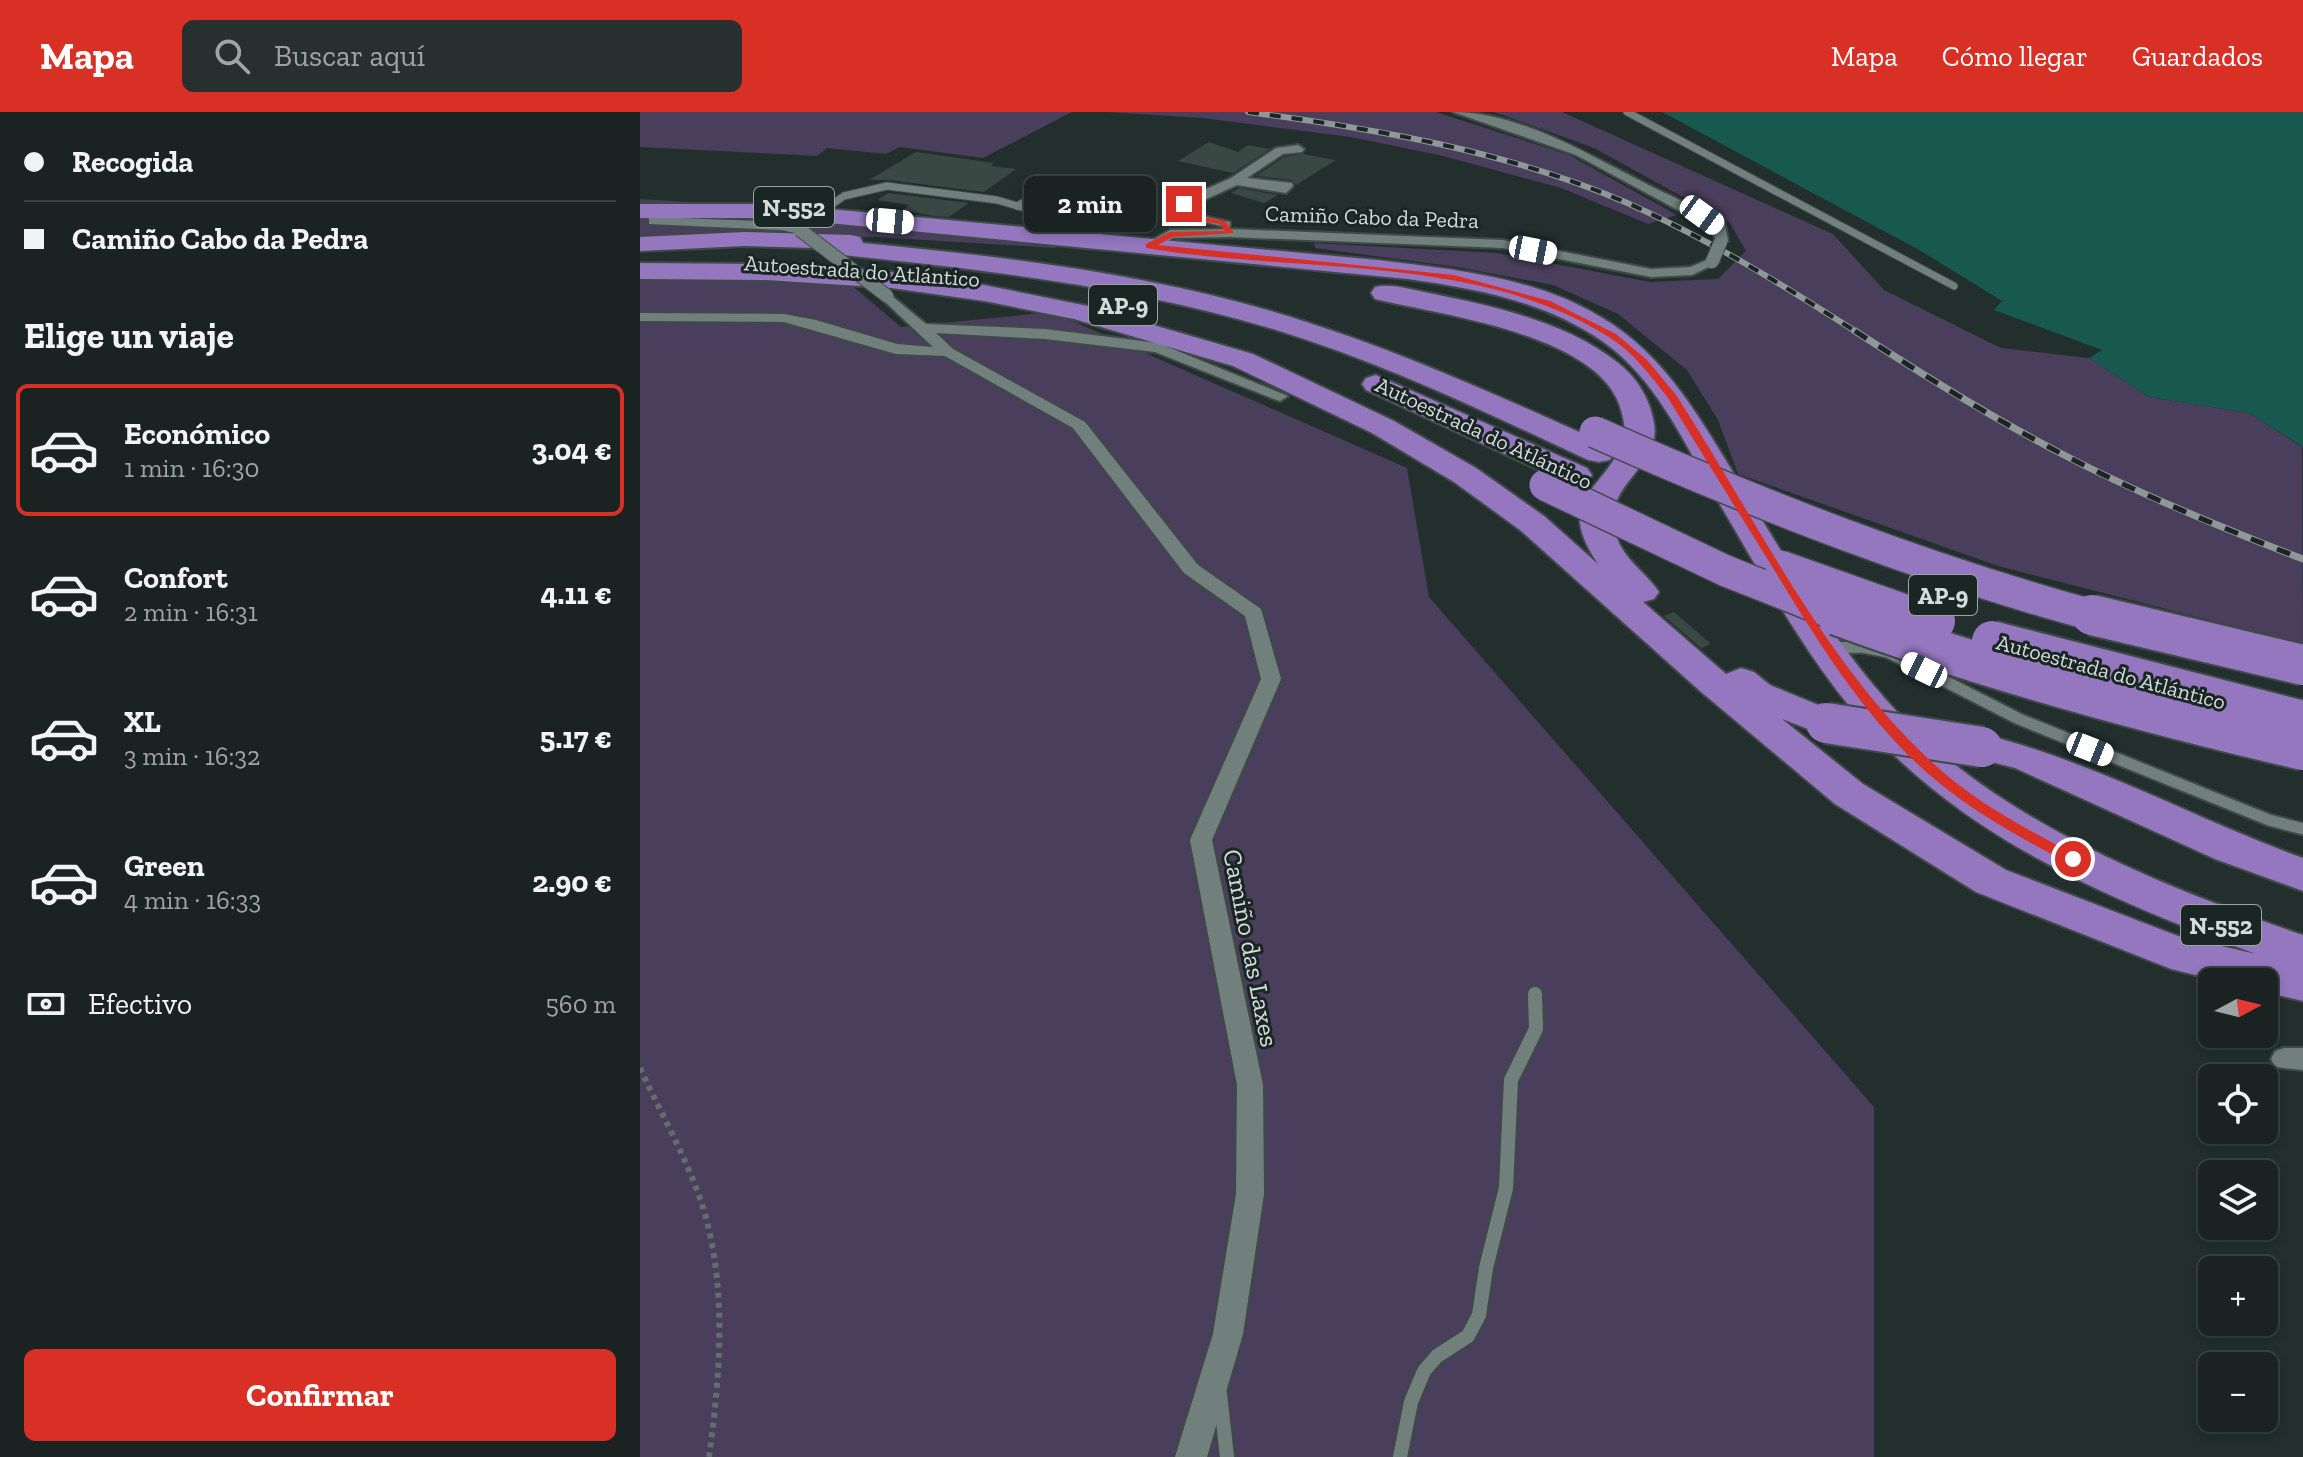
<!DOCTYPE html>
<html lang="es">
<meta charset="utf-8">
<style>
:root{--surface:#1a2322;--page:#272f2f;--text:#f1f3f6;--muted:#9fa4a5;--line:#384040;--accent:#d93025}
body{margin:0;font-family:"Zilla Slab",serif;background:var(--page);color:var(--text);height:100vh;display:flex;flex-direction:column;font-size:30px;white-space:nowrap}
*{box-sizing:border-box;margin:0}
p{font-size:26px;color:var(--muted)}
.icon{flex:none;width:44px;height:44px;fill:none;stroke:currentColor;stroke-width:2;stroke-linecap:round;stroke-linejoin:round}
.map{position:relative;flex:1;overflow:hidden}
.sheet{display:flex;flex-direction:column;background:var(--surface);width:640px}
.sheet>*{flex:none}
.banner{display:grid;align-content:center;height:176px;padding:0 24px;background:var(--surface)}
.needle{width:52px;rotate:83deg}
.tools{position:absolute;left:1558px;top:856px;display:grid;gap:16px}
.tools a{display:grid;place-items:center;width:80px;height:80px;border-radius:12px;background:var(--surface);box-shadow:0 4px 12px #0003,0 0 0 2px var(--line);font-size:40px}
.end{position:absolute;width:36px;height:36px;margin:-18px;border:10px solid #d93025;background:#fff;box-shadow:0 0 0 4px #fff}
.from{border-radius:50%}
.bubble{position:absolute;height:56px;border-radius:12px;background:var(--surface);box-shadow:0 4px 12px #0003,0 0 0 2px var(--line);font-size:26px;font-weight:700;line-height:56px;text-align:center}
.car{position:absolute;width:24px;height:48px;margin:-24px -12px;border-radius:10px;box-shadow:0 0 6px 2px #0007;background:linear-gradient(#fff 24%,#345 0 40%,#fff 0 76%,#345 0 86%,#fff 0)}
.banner b{display:flex;align-items:center;gap:28px;height:76px;font-size:30px}
.banner b+b{border-top:2px solid var(--line)}
.banner i{width:20px;height:20px;background:var(--text)}
ul{padding:0;list-style:none}
li{display:flex;align-items:center;gap:24px;height:132px;margin:0 16px 12px;padding:0 8px;border:4px solid transparent;border-radius:12px}
li div{flex:1}
li b{display:block;font-size:30px}
li em{font-style:normal;font-weight:700}
li.selected{border-color:var(--accent)}
li>.icon{width:72px;height:72px;stroke-width:1.5}
h2{padding:0 24px;font-size:36px;line-height:96px}
.pay{display:flex;align-items:center;gap:20px;height:88px;padding:0 24px;font-size:30px}
.pay p{margin-inline-start:auto}
.cta{display:flex;gap:16px;margin-top:auto;padding:16px 24px}
.cta a{flex:1;height:92px;border-radius:12px;background:var(--accent);color:#fff;font-size:32px;font-weight:700;line-height:92px;text-align:center}
header{display:flex;align-items:center;gap:48px;box-sizing:border-box;height:112px;padding:0 40px;background:var(--accent);color:#fff}
header strong{font-size:38px}
nav{display:flex;gap:44px;margin-inline-start:auto;font-size:28px}
.search{width:560px;height:72px;background:var(--page);display:flex;align-items:center;gap:20px;box-sizing:border-box;padding:0 28px;border-radius:12px;color:var(--muted);font-size:30px}
main{display:flex;flex:1;min-height:0}
.map>svg:first-child{display:block}
.green{fill:#493e5b}
.water{fill:#18594f}
.building{fill:#3a4844}
.lines{fill:none;stroke-linecap:round;stroke-linejoin:round}
.lane-far2-casing{stroke:#3f4a48;stroke-width:9}
.lane-far1-casing{stroke:#3f4a48;stroke-width:15}
.lane-casing{stroke:#3f4a48;stroke-width:18}
.street-casing{stroke:#3f4a48;stroke-width:4}
.highway-casing{stroke:#3f4a48;stroke-width:4}
.path{stroke:#636e6c;stroke-width:6;stroke-dasharray:5 5;stroke-linecap:butt}
.lane-far2{stroke:#71807c;stroke-width:7}
.lane-far1{stroke:#71807c;stroke-width:11}
.lane{stroke:#71807c;stroke-width:14}
.street{fill:#71807c;fill-rule:evenodd}
.highway{fill:#9477bf;fill-rule:evenodd}
.rail-far1-casing{stroke:#8e9896;stroke-width:6}
.rail-casing{stroke:#8e9896;stroke-width:7}
.rail-far1{stroke:#192623;stroke-width:4;stroke-dasharray:11;stroke-linecap:butt}
.rail{stroke:#192623;stroke-width:5;stroke-dasharray:14;stroke-linecap:butt}
.street-bridge-casing{stroke:#3f4a48;stroke-width:15;stroke-linecap:butt}
.highway-bridge-far1-casing{stroke:#3f4a48;stroke-width:34;stroke-linecap:butt}
.highway-bridge-casing{stroke:#3f4a48;stroke-width:44;stroke-linecap:butt}
.street-bridge{stroke:#71807c;stroke-width:13}
.highway-bridge-far1{stroke:#9477bf;stroke-width:31}
.highway-bridge{stroke:#9477bf;stroke-width:40}
.route{fill:#d93025}
.labels{text-anchor:middle;dominant-baseline:central;stroke-width:6;stroke-linejoin:round;paint-order:stroke}
.far-street-label{font-size:22px;fill:#d4dcda;stroke:#192623}
.shield{fill:#192623;stroke:#9ca5a3;stroke-width:2}
.shield-label{font-size:24px;font-weight:bold;fill:#d4dcda}
.street-label{font-size:26px;fill:#d4dcda;stroke:#192623}
</style>
<header>
<strong>Mapa</strong>
<div class="search"><svg class="icon" aria-label="search" viewBox="0 0 24 24"><circle cx="10" cy="10" r="6"/><path d="M15 15l6 6"/></svg>Buscar aquí</div>
<nav><a>Mapa</a><a>Cómo llegar</a><a>Guardados</a></nav>
</header>
<main>
<section class="sheet">
<div class="banner">
<b><i class="from"></i>Recogida</b>
<b><i></i>Camiño Cabo da Pedra</b>
</div>
<h2>Elige un viaje</h2>
<ul>
<li class="selected"><svg class="icon" aria-label="car" viewBox="0 0 24 24"><path d="M5 17H2v-5l4-1 3-4h7l3 4 3 1v5h-3M9 17h6M6 11h13"/><circle cx="7" cy="17" r="2"/><circle cx="17" cy="17" r="2"/></svg><div><b>Económico</b><p>1 min · 16:30</p></div><em>3.04 €</em></li>
<li><svg class="icon" aria-label="car" viewBox="0 0 24 24"><path d="M5 17H2v-5l4-1 3-4h7l3 4 3 1v5h-3M9 17h6M6 11h13"/><circle cx="7" cy="17" r="2"/><circle cx="17" cy="17" r="2"/></svg><div><b>Confort</b><p>2 min · 16:31</p></div><em>4.11 €</em></li>
<li><svg class="icon" aria-label="car" viewBox="0 0 24 24"><path d="M5 17H2v-5l4-1 3-4h7l3 4 3 1v5h-3M9 17h6M6 11h13"/><circle cx="7" cy="17" r="2"/><circle cx="17" cy="17" r="2"/></svg><div><b>XL</b><p>3 min · 16:32</p></div><em>5.17 €</em></li>
<li><svg class="icon" aria-label="car" viewBox="0 0 24 24"><path d="M5 17H2v-5l4-1 3-4h7l3 4 3 1v5h-3M9 17h6M6 11h13"/><circle cx="7" cy="17" r="2"/><circle cx="17" cy="17" r="2"/></svg><div><b>Green</b><p>4 min · 16:33</p></div><em>2.90 €</em></li>
</ul>
<div class="pay"><svg class="icon" aria-label="cash" viewBox="0 0 24 24"><path d="M3 7h18v10H3z"/><circle cx="12" cy="12" r="2"/></svg>Efectivo<p>560 m</p></div>
<div class="cta"><a>Confirmar</a></div>
</section>
<div class="map">
<svg width="1663" height="1345" viewBox="0 0 1663 1345">
<rect width="100%" height="100%" fill="#222f2d"/>
<!-- green -->
<g class="green">
<path d="M0,0H432L343,46L260,35L246,42L187,36L177,44L0,35Z"/>
<path d="M467,0H796L929,43L1037,103L1008,112L921,76L803,44L711,25L562,6Z"/>
<path d="M854,0H922L1193,122L1244,178L1361,236L1449,246L1509,285L1609,301L1662,335L1663,532L1358,454L1098,362L1078,308L1047,258L978,202L913,173L817,155L675,136L674,131L857,141L1010,170L1078,167L1106,139L1090,111L954,36Z"/>
<path d="M0,87L114,94L418,133L415,136L236,125L0,123Z"/>
<path d="M0,165L209,171L261,215L412,200L767,356L789,485L1234,995V1345H0Z"/>
</g>
<!-- water -->
<path class="water" d="M1022,0H1663V335L1609,301L1509,285L1449,246L1462,238L1354,198L1362,189L1281,139Z"/>
<!-- building -->
<g class="building">
<path d="M569,30L598,40L608,33L630,37L593,61L538,49Z"/>
<path d="M276,40L354,51L351,54L376,57L344,80L248,68H229Z"/>
<path d="M663,42L696,48L656,73L652,68L616,64L644,45Z"/>
<path d="M599,76L638,83L624,91L591,81Z"/>
<path d="M248,81L329,91L309,105L294,104L262,98L269,93L237,88Z"/>
<path d="M1034,500L1071,532L1061,536L1024,504Z"/>
</g>
<g class="lines">
<defs>
<g id="lane-far2">
<path d="M987,0L1314,174"/>
<path d="M377,94L418,71"/>
<path d="M184,98L204,84L247,74L357,88L388,97"/>
</g>
<path id="lane-far1" d="M1193,536L1222,535L1248,540L1379,607L1629,708L1663,717"/>
<g id="lane">
<path d="M580,1282L587,1345"/>
<path d="M760,1345L771,1290L784,1259L797,1244L828,1224L839,1203L846,1156L866,1076L871,968L896,917L895,882"/>
</g>
<g id="street">
<path d="M813,0C877,0 942,39 997,67C1026,83 1057,94 1085,112L1088,129L1076,132L1073,117L936,43Z"/>
<path d="M658,33L664,37L662,40L643,42L607,66L652,71L653,74L646,81L597,73L549,95L545,100L590,110V116L530,102L539,89L591,66L636,36Z"/>
<path d="M14,105L141,110L167,118L160,122L141,118L9,112V106Z"/>
<path d="M590,117L863,128L1011,157L1050,155L1072,146L1079,150L1052,163L1011,165L863,136L590,125L533,126L514,137L502,134L530,118Z"/>
<path d="M247,180L286,212L405,217L518,231L648,284L640,289L634,287L515,240L405,227L296,221L313,237L445,310L558,453L621,497L641,567L572,728L623,973L624,1082L603,1222L567,1345H535L573,1222L596,1082L597,973L550,728L621,567L605,504L544,461L433,316L305,244L256,242L144,210L0,209V201L144,202L176,208L257,232L293,235L242,187V181Z"/>
<path d="M1644,936H1663V958L1635,955L1631,947L1635,939Z"/>
</g>
<g id="highway">
<path d="M0,92H136L738,148C812,157 894,165 959,204C1027,243 1061,309 1101,373C1150,453 1197,538 1263,606C1366,712 1525,776 1663,823V889L1624,880V870H1584L1531,857L1336,780L1195,692L1060,579L880,418L814,370L732,321L593,254L434,207L344,189L251,176L126,168L0,167V151L126,152L251,160L344,173L448,194L613,242L754,309L836,356L904,404L958,452C912,384 965,381 983,328C986,317 984,309 981,298C961,222 800,203 735,187L731,181L735,175C752,171 772,178 789,181C852,194 925,209 977,250C997,265 1010,287 1014,311C1023,359 951,375 980,433C990,452 1008,463 1019,480L1014,487L1003,490L1086,562L1101,556L1114,560L1130,573L1200,602L1205,611L1200,620L1186,624L1142,607L1223,672L1366,758L1538,824L1616,842C1480,792 1337,732 1236,625C1169,553 1122,463 1072,379C1042,326 1014,265 962,229C904,189 837,177 768,167L136,106H0Z"/>
<path d="M104,120L211,123L220,125L223,131C368,145 514,162 654,206C763,240 866,287 970,334L974,341L970,348L959,350L948,348C845,300 742,250 633,217C487,173 336,157 184,141L173,136L104,134L0,139V125Z"/>
<path d="M736,263L947,356L952,363L947,370L936,372L925,370L726,278L722,272L726,266Z"/>
<path d="M1342,622C1453,649 1555,707 1663,746V779L1575,747L1375,656L1328,644L1323,635L1328,626Z"/>
</g>
</defs>
<!-- lane-far2 casing -->
<use href="#lane-far2" class="lane-far2-casing"/>
<!-- lane-far1 casing -->
<use href="#lane-far1" class="lane-far1-casing"/>
<!-- lane casing -->
<use href="#lane" class="lane-casing"/>
<!-- street casing -->
<use href="#street" class="street-casing"/>
<!-- highway casing -->
<use href="#highway" class="highway-casing"/>
<!-- path -->
<path class="path" d="M0,956C22,1004 50,1051 65,1102C87,1181 80,1264 69,1345"/>
<!-- lane-far2 -->
<use href="#lane-far2" class="lane-far2"/>
<!-- lane-far1 -->
<use href="#lane-far1" class="lane-far1"/>
<!-- lane -->
<use href="#lane" class="lane"/>
<!-- street -->
<use href="#street" class="street"/>
<!-- highway -->
<use href="#highway" class="highway"/>
<defs>
<path id="rail-far1" d="M608,0C736,17 866,39 985,90C1067,126 1143,173 1218,221"/>
<path id="rail" d="M1215,219C1283,263 1352,306 1424,343C1501,383 1582,416 1663,447"/>
</defs>
<!-- rail-far1 casing -->
<use href="#rail-far1" class="rail-far1-casing"/>
<!-- rail casing -->
<use href="#rail" class="rail-casing"/>
<!-- rail-far1 -->
<use href="#rail-far1" class="rail-far1"/>
<!-- rail -->
<use href="#rail" class="rail"/>
<defs>
<g id="street-bridge">
<path d="M160,118L247,184"/>
<path d="M1072,150L1081,129"/>
</g>
<g id="highway-bridge-far1">
<path d="M955,320C1120,393 1285,458 1459,505"/>
<path d="M905,373L1086,459L1202,505"/>
<path d="M1141,454L1285,505"/>
</g>
<g id="highway-bridge">
<path d="M1197,503C1349,559 1505,601 1663,638"/>
<path d="M1280,503L1295,509"/>
<path d="M1452,503L1663,553"/>
<path d="M1352,529L1663,609"/>
<path d="M1186,611L1342,635"/>
</g>
</defs>
<!-- street-bridge casing -->
<use href="#street-bridge" class="street-bridge-casing"/>
<!-- highway-bridge-far1 casing -->
<use href="#highway-bridge-far1" class="highway-bridge-far1-casing"/>
<!-- highway-bridge casing -->
<use href="#highway-bridge" class="highway-bridge-casing"/>
<!-- street-bridge -->
<use href="#street-bridge" class="street-bridge"/>
<!-- highway-bridge-far1 -->
<use href="#highway-bridge-far1" class="highway-bridge-far1"/>
<!-- highway-bridge -->
<use href="#highway-bridge" class="highway-bridge"/>
</g>
<!-- route -->
<path class="route" d="M541,90L548,92L542,101L585,109L594,121L532,125L518,133L814,163L910,189L976,222L1007,248L1036,283C1116,406 1184,552 1294,652C1336,691 1387,717 1437,744V751H1428C1377,724 1328,697 1285,659C1222,602 1177,528 1133,456C1098,400 1063,343 1028,286C1011,264 993,240 969,225C836,141 656,162 506,136V132L530,120L585,119L580,112L534,104Z"/>
<g class="labels">
<!-- far-street labels -->
<g class="far-street-label">
<text transform="translate(732 105) rotate(2)">Camiño Cabo da Pedra</text>
<text transform="translate(222 159) rotate(4)">Autoestrada do Atlántico</text>
<text transform="translate(844 321) rotate(25)">Autoestrada do Atlántico</text>
<text transform="translate(1471 560) rotate(15)">Autoestrada do Atlántico</text>
</g>
<!-- shield labels -->
<g class="shield">
<rect x="114" y="75" width="80" height="40" rx="6"/>
<rect x="449" y="173" width="68" height="40" rx="6"/>
<rect x="1269" y="463" width="68" height="40" rx="6"/>
<rect x="1541" y="793" width="80" height="40" rx="6"/>
</g>
<g class="shield-label">
<text x="154" y="95">N-552</text>
<text x="483" y="193">AP-9</text>
<text x="1303" y="483">AP-9</text>
<text x="1581" y="813">N-552</text>
</g>
<!-- street labels -->
<g class="street-label">
<text transform="translate(611 836) rotate(79)">Camiño das Laxes</text>
</g>
</g>
</svg>
<div class="tools">
<a><svg class="needle" viewBox="-14 -14 28 28"><path d="M0-13l5 13h-10z" fill="#e53935"/><path d="M0 13l5-13h-10z" fill="#9fa4a5"/></svg></a>
<a><svg class="icon" aria-label="locate" viewBox="0 0 24 24"><circle cx="12" cy="12" r="6"/><path d="M12 2v4M12 18v4M2 12h4M18 12h4"/></svg></a>
<a><svg class="icon" aria-label="layers" viewBox="0 0 24 24"><path d="M12 4l9 5-9 5-9-5zM3 14l9 5 9-5"/></svg></a>
<a>+</a>
<a>−</a>
</div>
<i class="end from" style="left:1433px;top:747px"></i>
<i class="end" style="left:544px;top:92px"></i>
<div class="bubble" style="left:384px;top:64px;width:132px">2 min</div>
<i class="car" style="left:1062px;top:103px;rotate:126deg"></i>
<i class="car" style="left:250px;top:109px;rotate:95deg"></i>
<i class="car" style="left:893px;top:138px;rotate:101deg"></i>
<i class="car" style="left:1284px;top:558px;rotate:296deg"></i>
<i class="car" style="left:1450px;top:637px;rotate:112deg"></i>
</div>
</main>
